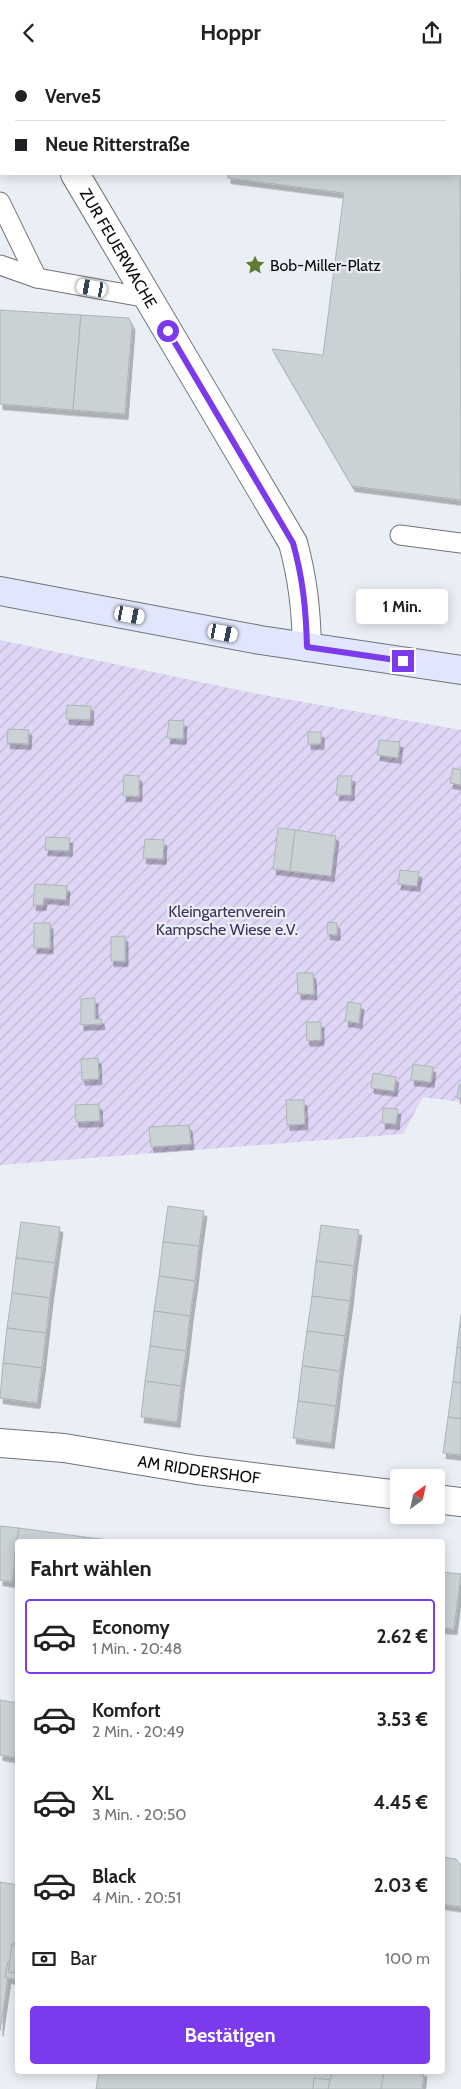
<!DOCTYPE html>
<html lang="de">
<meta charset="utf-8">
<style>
:root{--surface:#fff;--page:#f6f6f6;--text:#202124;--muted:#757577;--line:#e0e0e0;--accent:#7c3aed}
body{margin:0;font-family:Cabin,sans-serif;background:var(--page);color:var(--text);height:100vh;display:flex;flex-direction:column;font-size:19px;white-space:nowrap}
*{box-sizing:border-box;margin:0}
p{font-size:16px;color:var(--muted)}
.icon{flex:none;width:28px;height:28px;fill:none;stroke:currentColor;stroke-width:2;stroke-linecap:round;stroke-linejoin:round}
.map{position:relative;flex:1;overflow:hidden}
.sheet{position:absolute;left:15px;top:1474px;width:430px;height:535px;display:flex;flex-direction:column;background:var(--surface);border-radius:5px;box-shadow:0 2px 12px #0003}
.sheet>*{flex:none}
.guide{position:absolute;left:0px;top:0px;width:461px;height:110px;box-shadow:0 2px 12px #0003;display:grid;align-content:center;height:110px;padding:0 15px;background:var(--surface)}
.needle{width:32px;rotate:33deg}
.fabs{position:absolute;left:390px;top:1404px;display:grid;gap:10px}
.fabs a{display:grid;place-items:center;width:55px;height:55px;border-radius:5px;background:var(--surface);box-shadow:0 2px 12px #0003;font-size:25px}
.end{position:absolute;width:22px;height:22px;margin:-11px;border:6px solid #7c3aed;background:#fff;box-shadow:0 0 0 2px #fff}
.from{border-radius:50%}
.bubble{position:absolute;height:35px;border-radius:5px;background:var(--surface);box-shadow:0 2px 12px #0003;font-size:16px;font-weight:700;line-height:35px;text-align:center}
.car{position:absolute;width:15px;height:30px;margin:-15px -8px;border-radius:6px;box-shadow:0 0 4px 1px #0007;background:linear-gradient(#fff 24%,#345 0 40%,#fff 0 76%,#345 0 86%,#fff 0)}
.guide b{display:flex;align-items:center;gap:18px;height:48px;font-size:19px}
.guide b+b{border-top:1px solid var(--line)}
.guide i{width:12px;height:12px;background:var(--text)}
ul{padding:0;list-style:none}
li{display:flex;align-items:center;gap:15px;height:75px;margin:0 10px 8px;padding:0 5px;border:2px solid transparent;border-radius:5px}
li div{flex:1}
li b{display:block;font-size:19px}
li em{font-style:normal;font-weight:700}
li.current{border-color:var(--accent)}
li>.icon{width:45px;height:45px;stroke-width:1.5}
h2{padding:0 15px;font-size:22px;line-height:60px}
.pay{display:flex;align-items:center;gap:12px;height:55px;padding:0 15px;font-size:19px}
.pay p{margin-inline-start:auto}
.button{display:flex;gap:10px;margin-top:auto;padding:10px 15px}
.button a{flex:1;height:58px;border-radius:5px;background:var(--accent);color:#fff;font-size:20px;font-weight:700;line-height:58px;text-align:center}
header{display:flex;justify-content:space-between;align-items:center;height:65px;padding:0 15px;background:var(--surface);font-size:22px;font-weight:700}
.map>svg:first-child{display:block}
.garden{fill:url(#garden-furrows)}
.building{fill:#cad2d5;stroke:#adb4b7;filter:url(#shadow)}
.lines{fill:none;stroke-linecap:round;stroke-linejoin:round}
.lane-casing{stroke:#6f7479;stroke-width:21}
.street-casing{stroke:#6f7479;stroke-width:30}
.secondary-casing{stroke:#6f7479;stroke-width:30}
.lane{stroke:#fff;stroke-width:19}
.street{stroke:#fff;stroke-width:28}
.secondary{stroke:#e1e6fc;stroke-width:28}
.route{stroke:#7c3aed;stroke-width:6}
.labels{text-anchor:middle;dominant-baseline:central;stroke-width:4.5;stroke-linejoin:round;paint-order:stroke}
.street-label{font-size:16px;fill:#0a0b0d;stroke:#eaeff5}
.poi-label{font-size:16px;fill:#0a0b0d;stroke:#eaeff5;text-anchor:start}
.park-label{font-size:16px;fill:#3f2f5c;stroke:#eaeff5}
</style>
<header><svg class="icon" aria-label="back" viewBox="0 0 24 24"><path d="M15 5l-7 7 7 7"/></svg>Hoppr<svg class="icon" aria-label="share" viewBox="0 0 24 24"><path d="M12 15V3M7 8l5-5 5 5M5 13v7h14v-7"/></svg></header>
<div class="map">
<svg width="461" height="2024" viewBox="0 0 461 2024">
<defs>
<pattern id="garden-furrows" width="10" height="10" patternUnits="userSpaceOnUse" patternTransform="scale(1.25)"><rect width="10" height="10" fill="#dfd6f6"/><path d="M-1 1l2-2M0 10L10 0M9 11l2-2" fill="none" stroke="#beb6d2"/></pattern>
<filter id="shadow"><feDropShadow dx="3" dy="5.5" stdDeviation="0" flood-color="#0004"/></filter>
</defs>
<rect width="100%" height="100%" fill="#eaeff5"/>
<!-- garden -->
<path class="garden" d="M0,575L253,628L461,665V1037L423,1032L403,1069L0,1100Z"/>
<!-- building -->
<g class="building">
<path d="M460,52L461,435L352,421L272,284L323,290L344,128L228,113V109H460Z"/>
<path d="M0,245L81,250L73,345L0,339Z"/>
<path d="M81,250L129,253L132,260L125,349L73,345Z"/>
<path d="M67,640L91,641L90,655L66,654Z"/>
<path d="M169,655L184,656L183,674L167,673Z"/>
<path d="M8,664L29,665L28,679L7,678Z"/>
<rect x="308" y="667" width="13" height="12"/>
<path d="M379,675L400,677L398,693L377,690Z"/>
<path d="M453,703L461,705V720L450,718Z"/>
<path d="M124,710L139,711V731H123Z"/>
<path d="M338,711H352L351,730H336Z"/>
<path d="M278,763L295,765L290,806L273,804Z"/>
<path d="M295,765L336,771L331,811L290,806Z"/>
<path d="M46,772L70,773L69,786L45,785Z"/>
<path d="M145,774L164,775L163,794L143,793Z"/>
<path d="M400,805L419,807L417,821L398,819Z"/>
<path d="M35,819L67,821L66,835L44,833L43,840H33Z"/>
<path d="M328,857L337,858V870L327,869Z"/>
<rect x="34" y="858" width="16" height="25"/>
<path d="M125,871V896H111V872Z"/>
<path d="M297,908H313L314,929H298Z"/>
<path d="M95,933V954H101L102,959L81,960V934Z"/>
<path d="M348,937L361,939L359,958L345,956Z"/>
<path d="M306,957H321V975L307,976Z"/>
<path d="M98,993L99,1014L82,1015L81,994Z"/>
<path d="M413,999L433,1002L431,1017L411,1015Z"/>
<path d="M373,1008L396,1012L394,1026L371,1023Z"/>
<path d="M461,1019V1034L457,1033L459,1020Z"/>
<path d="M286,1035H304L305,1059L287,1060Z"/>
<path d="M99,1039L100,1056L76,1057L75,1040Z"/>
<path d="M383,1043L398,1044L396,1059L382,1058Z"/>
<path d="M189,1060L191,1079L151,1082L149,1062Z"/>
<path d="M168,1141L204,1146L199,1181L163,1177Z"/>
<path d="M21,1157L60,1162L55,1198L16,1193Z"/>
<path d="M321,1160L359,1165L354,1201L316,1196Z"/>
<path d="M163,1177L199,1181L195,1216L159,1211Z"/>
<path d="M16,1193L55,1198L50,1233L12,1228Z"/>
<path d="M316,1196L354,1201L350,1236L312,1231Z"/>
<path d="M159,1211L195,1216L190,1251L154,1246Z"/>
<path d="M12,1228L50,1233L46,1268L7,1263Z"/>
<path d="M312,1231L350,1236L345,1271L307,1266Z"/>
<path d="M154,1246L190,1251L186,1286L150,1281Z"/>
<path d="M461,1250V1283L457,1282Z"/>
<path d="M7,1263L46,1268L42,1303L3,1298Z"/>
<path d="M307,1266L345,1271L340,1306L302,1301Z"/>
<path d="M150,1281L186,1286L181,1321L145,1316Z"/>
<path d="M457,1282L461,1283V1318L453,1317Z"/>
<path d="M3,1298L42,1303L37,1338L0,1333Z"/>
<path d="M302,1301L340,1306L336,1341L298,1336Z"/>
<path d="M145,1316L181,1321L177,1357L141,1352Z"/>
<path d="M453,1317L461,1318V1354L448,1352Z"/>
<path d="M298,1336L336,1341L331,1378L293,1373Z"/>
<path d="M448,1352L461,1354V1390L443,1388Z"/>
<path d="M0,1461L19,1463L12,1517L0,1515Z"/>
<path d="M19,1463L84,1472V1476H18V1495L14,1494Z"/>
<path d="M84,1472L119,1476H84Z"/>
<path d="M442,1507L461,1509L454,1564L442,1563Z"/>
<path d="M0,1635L18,1638V1693L0,1690Z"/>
<path d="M442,1792L456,1794L461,1800V1842L442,1839Z"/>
<path d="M0,1817L18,1820V1864L15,1879H12L10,1897H8L5,1912H8L0,1966Z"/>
<path d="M17,1864H18V1908L8,1907L12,1879H15Z"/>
<path d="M8,1897H10L8,1907L18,1908V1915L5,1912Z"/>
<path d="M99,2006H332L331,2015L314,2013L313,2024H96Z"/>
<path d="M332,2006H384L381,2024H328Z"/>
<path d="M384,2006H424L422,2024H381Z"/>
<path d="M314,2013L330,2015L328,2024H313Z"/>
</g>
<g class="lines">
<defs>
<g id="lane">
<path d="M182,0L191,1"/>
<path d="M460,37L461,38"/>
<path d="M0,137L37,213"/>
<path d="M0,200L37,213L148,233"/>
<path d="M400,470L461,478"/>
</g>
<g id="street">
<path d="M27,0V1"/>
<path id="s1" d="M75,109L293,478C303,515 306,544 307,582"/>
<path id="s2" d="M0,1378L64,1383L197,1405L399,1430"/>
<path d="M436,1434L461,1437"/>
</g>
<path id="secondary" d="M0,526L260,575L461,605"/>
</defs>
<!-- lane casing -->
<use href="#lane" class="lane-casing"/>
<!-- street casing -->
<use href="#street" class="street-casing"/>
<!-- secondary casing -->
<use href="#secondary" class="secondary-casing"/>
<!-- lane -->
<use href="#lane" class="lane"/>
<!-- street -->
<use href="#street" class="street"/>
<!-- secondary -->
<use href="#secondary" class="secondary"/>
</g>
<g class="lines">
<!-- route -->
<path class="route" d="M168,266L293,478C303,514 306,544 307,582L403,596"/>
</g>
<!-- icons -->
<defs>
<symbol id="sight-bare" viewBox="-9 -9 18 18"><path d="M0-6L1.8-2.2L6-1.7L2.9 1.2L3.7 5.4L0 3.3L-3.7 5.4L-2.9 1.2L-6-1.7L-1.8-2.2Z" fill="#607b2f" stroke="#eaeff5" stroke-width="2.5" paint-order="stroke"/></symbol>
</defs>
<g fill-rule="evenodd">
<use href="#sight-bare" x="241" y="186" width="28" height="28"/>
</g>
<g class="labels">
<!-- street labels -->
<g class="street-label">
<text stroke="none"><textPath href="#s1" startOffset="86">ZUR FEUERWACHE</textPath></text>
<text stroke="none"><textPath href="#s2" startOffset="201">AM RIDDERSHOF</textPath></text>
</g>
<!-- poi labels -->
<g class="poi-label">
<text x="270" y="200">Bob-Miller-Platz</text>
</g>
<!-- park labels -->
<g class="park-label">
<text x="227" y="846">Kleingartenverein<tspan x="227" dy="18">Kampsche Wiese e.V.</tspan></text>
</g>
</g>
</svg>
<div class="fabs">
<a><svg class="needle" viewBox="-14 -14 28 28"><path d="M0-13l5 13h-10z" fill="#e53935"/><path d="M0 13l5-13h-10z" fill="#757577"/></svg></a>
</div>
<i class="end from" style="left:168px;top:266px"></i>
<i class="end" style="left:403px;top:596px"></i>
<div class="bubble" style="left:356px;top:524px;width:92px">1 Min.</div>
<i class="car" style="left:92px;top:223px;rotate:280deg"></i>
<i class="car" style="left:130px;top:550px;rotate:101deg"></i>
<i class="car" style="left:223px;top:568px;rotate:101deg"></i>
<div class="guide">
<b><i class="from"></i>Verve5</b>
<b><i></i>Neue Ritterstraße</b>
</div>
<section class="sheet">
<h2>Fahrt wählen</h2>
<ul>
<li class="current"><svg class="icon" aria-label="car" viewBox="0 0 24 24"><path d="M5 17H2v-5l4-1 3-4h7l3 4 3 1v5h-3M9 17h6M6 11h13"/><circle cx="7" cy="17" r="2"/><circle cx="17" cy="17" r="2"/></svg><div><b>Economy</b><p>1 Min. · 20:48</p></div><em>2.62 €</em></li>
<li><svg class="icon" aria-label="car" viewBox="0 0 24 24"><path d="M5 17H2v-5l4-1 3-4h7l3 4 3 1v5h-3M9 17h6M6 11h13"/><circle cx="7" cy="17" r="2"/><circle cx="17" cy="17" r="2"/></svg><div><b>Komfort</b><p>2 Min. · 20:49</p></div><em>3.53 €</em></li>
<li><svg class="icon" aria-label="car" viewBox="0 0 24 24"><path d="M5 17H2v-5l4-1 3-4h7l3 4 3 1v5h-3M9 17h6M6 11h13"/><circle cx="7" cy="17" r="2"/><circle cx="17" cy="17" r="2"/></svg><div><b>XL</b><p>3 Min. · 20:50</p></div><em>4.45 €</em></li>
<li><svg class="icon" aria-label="car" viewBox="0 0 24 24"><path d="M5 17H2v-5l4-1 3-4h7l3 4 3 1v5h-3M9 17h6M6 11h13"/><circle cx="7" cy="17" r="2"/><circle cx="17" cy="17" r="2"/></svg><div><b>Black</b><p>4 Min. · 20:51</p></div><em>2.03 €</em></li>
</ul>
<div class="pay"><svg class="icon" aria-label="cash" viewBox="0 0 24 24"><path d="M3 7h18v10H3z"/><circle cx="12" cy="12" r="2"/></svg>Bar<p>100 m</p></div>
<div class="button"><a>Bestätigen</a></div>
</section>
</div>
